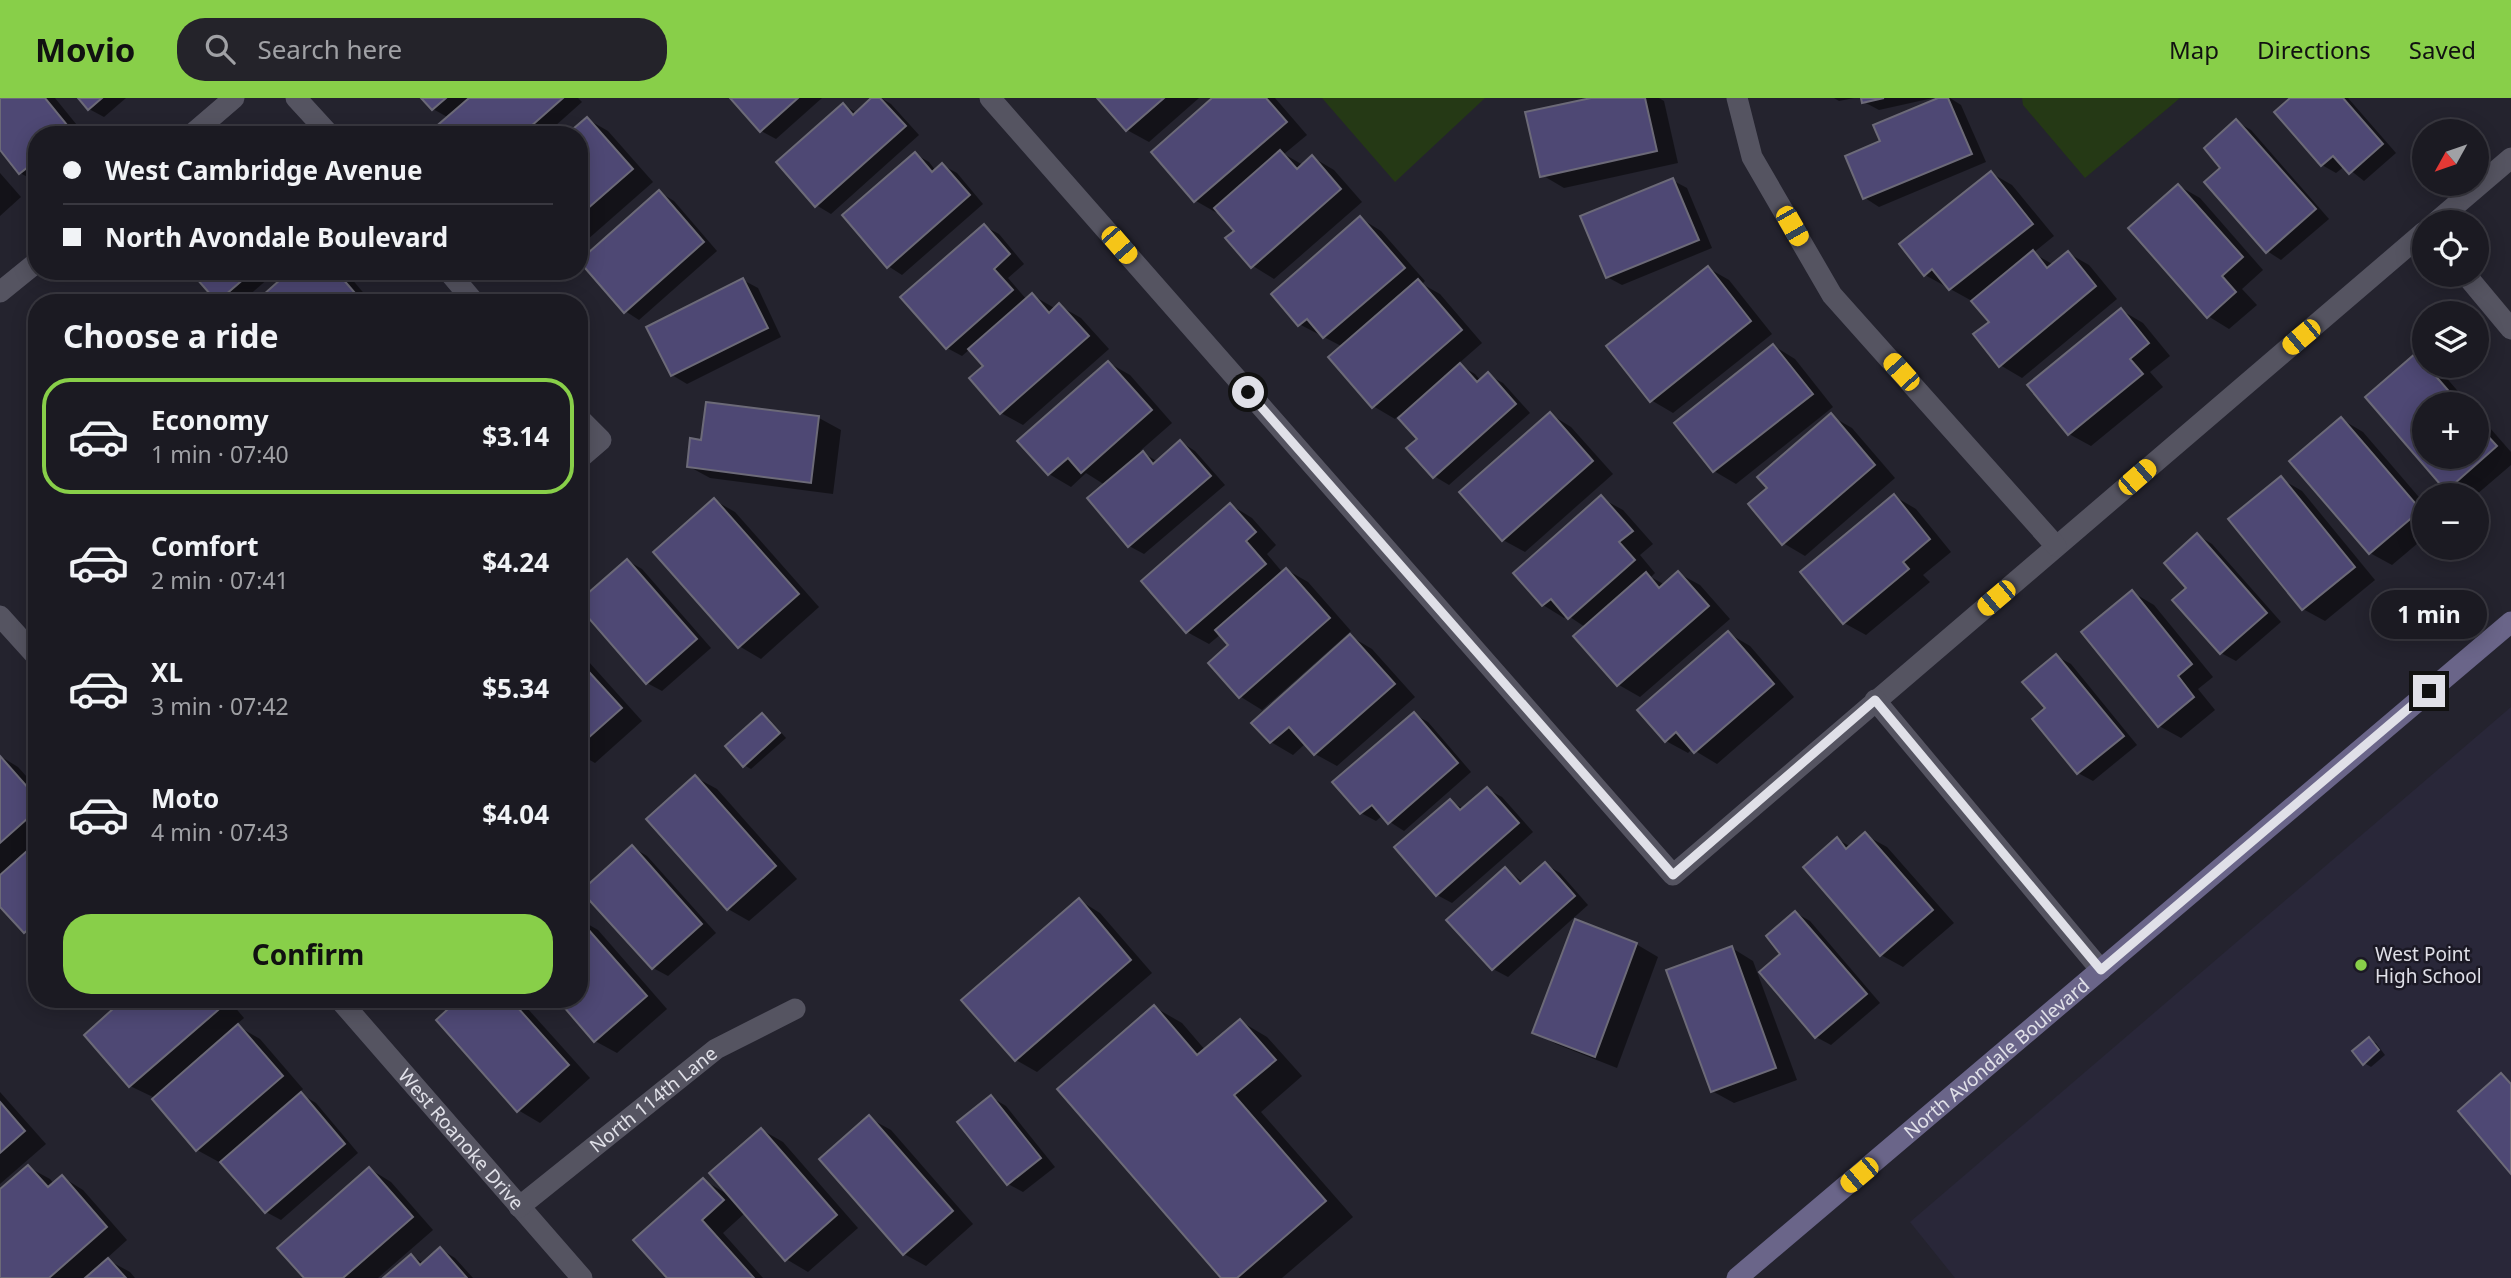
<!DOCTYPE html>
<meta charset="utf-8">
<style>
:root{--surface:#1b1a22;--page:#24232a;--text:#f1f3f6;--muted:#a0a1a5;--line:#393840;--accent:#88cf49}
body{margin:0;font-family:"Noto Sans",sans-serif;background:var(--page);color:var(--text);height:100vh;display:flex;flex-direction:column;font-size:26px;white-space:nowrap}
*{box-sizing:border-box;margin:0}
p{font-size:23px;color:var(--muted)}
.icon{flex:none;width:38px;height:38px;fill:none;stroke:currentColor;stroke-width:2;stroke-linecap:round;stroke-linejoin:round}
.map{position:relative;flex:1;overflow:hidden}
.details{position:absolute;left:28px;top:196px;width:560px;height:714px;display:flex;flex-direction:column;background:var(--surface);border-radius:28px;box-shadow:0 4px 18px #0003,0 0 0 2px var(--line)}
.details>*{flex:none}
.top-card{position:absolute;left:28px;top:28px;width:560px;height:154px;border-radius:28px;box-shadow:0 4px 18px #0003,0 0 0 2px var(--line);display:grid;align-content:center;height:154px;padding:0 35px;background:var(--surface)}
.needle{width:46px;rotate:230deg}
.buttons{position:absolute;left:2412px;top:21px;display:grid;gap:14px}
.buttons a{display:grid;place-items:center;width:77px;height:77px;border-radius:50%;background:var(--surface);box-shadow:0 4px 18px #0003,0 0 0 2px var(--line);font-size:35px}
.end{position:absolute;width:32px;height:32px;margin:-16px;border:9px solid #e0e0e8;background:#111;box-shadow:0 0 0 4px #111}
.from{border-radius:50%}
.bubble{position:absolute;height:49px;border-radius:24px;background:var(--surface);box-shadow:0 4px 18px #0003,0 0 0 2px var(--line);font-size:23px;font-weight:700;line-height:49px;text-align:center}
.car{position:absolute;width:21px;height:42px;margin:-21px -10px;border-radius:9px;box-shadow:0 0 5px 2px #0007;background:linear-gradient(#f5c518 24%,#345 0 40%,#f5c518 0 76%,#345 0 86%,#f5c518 0)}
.top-card b{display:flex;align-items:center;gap:24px;height:66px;font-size:26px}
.top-card b+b{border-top:2px solid var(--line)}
.top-card i{width:18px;height:18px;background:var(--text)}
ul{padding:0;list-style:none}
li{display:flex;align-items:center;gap:21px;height:116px;margin:0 14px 10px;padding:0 21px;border:4px solid transparent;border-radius:28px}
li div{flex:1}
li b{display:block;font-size:26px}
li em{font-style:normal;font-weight:700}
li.current{border-color:var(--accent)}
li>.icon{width:63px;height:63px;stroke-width:1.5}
h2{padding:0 35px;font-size:32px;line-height:84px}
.primary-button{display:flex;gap:14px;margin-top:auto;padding:14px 35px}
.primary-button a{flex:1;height:80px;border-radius:28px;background:var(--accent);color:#111;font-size:28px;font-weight:700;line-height:80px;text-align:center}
header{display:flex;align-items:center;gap:42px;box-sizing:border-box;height:98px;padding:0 35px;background:var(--accent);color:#111}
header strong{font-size:33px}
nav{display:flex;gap:38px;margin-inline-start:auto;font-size:24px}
.search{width:490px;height:63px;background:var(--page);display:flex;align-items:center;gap:18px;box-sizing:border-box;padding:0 24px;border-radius:28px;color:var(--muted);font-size:26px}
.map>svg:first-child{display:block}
.built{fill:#292739}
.green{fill:#253915}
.shadow{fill:#0007}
.building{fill:#4e4874;stroke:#6c6a78;stroke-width:2}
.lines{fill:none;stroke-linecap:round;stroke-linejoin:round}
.street{stroke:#555461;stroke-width:21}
.secondary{stroke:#6a6589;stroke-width:21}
.route{stroke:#e0e0e8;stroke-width:9}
.poi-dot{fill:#88cf49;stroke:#1b1925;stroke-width:2.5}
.labels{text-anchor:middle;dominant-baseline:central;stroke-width:5;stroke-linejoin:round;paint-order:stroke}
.poi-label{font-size:19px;fill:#e0e0e8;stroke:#1b1925;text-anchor:start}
.street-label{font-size:19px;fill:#e0e0e8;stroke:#1b1925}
</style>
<header>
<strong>Movio</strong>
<div class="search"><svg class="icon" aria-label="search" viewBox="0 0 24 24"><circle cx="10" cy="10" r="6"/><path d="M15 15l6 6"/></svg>Search here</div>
<nav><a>Map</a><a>Directions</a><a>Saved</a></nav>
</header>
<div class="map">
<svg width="2511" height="1180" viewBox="0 0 2511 1180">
<rect width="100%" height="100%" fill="#24232e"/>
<!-- built -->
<path class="built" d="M2511,609V1180H1955L1910,1124Z"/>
<!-- green -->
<g class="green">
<path d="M1322,0H1485L1395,84Z"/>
<path d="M2022,0H2180L2085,80L2023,7Z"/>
</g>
<!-- shadow -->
<g class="shadow">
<path d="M0,0H55L85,37H37V84L20,75L0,50Z"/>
<path d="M80,0H126L104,19L89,11Z"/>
<path d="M424,0H578L582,4L545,37H439L449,20L433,11Z"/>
<path d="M732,0H822L776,41L761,33Z"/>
<path d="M874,0H881L891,6L919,37L831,116L816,107L843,7L857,15Z"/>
<path d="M1100,0H1199L1149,44L1127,32Z"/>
<path d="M1215,0H1275L1307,37L1284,56L1303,67L1312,59L1334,72L1362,104L1274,181L1253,168L1237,133L1219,113L1217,115L1196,103Z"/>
<path d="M1599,0H1659L1664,3L1678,65L1564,90L1542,77Z"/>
<path d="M1834,0H1854L1839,3Z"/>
<path d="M1863,0H1933L1879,12L1864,4Z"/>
<path d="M1943,0H1950L1961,7L1986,64L1879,109L1865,100L1882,44Z"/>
<path d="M2293,0H2348L2396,55L2364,83L2345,68L2336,75L2322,67Z"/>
<path d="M587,21L608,33L653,84L579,149V37Z"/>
<path d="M2237,24L2251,32L2329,121L2281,162L2267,153Z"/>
<path d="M915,56L929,64L936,73L942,67L957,75L983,106L902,177L888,168Z"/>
<path d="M0,75L21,99L0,118Z"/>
<path d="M1991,75L2012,87L2054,138L2033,155L2054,167L2068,155L2089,167L2117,201L2022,280L2000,267L1991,224L1972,203L1925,177Z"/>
<path d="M1672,82L1687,90L1712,150L1622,187L1607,179Z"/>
<path d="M2179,88L2200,100L2263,172L2242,191L2257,207L2229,231L2208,218Z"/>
<path d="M659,94L674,103L717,153L639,222L625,213Z"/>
<path d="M1360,120L1381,133L1425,183L1422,186L1440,196L1482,245L1458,266L1475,276L1481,283L1488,277L1503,285L1530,315L1449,387L1434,378L1419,341L1399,317L1395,321L1373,308L1343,249L1299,226Z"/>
<path d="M984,128L999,136L1024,166L1008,180L1027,202L1032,197L1056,211L1060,208L1081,220L1109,251L1023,327L1001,315L985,268L970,251L962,258L947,250Z"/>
<path d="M1708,170L1729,182L1772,236L1673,315L1651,302Z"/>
<path d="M193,173H277L240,205H222L218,202Z"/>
<path d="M292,173H345L372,205H256Z"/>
<path d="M743,182L758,190L781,239L687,286L672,277Z"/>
<path d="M2121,212L2143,225L2170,258L2150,274L2163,289L2091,348L2069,336Z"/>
<path d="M1774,248L1795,261L1833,309L1736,386L1714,373Z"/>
<path d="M2416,257L2424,262V268L2437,269L2469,306H2424V359H2476V314L2511,354V367L2476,397H2457L2447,391L2368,299Z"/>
<path d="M1109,265L1130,277L1172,325L1140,353L1158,364L1181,344L1195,353L1225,387L1144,456L1129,448L1105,387L1086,375L1071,389L1049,376Z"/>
<path d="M707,306L819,320L841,332L833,396L710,380L688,368L702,344Z"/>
<path d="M1550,316L1571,329L1613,376L1525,454L1503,442Z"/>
<path d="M1831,318L1852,330L1895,380L1805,458L1783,445L1770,390Z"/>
<path d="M2341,321L2363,334L2424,405V440L2392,467L2370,455Z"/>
<path d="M2281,381L2302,393L2375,482L2325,523L2303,511L2231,421Z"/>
<path d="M1894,398L1916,411L1951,454L1923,477L1930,484L1866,537L1844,525L1802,474Z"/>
<path d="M1601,400L1623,412L1653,446L1640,457L1655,475L1651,479L1665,487L1678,475L1700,487L1730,521L1640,599L1619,587L1575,538L1585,529L1567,517L1564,520L1543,507Z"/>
<path d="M714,402L735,414L819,509L761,561L739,548Z"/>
<path d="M1231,407L1252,420L1276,447L1267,456L1283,475L1287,472L1308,484L1351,533L1262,612L1241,599L1211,565L1231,547L1221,536L1209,546L1187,534Z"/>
<path d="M2197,437L2212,446L2281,524L2236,563L2221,555Z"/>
<path d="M628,463L642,471L711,550L662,593L647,585Z"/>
<path d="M2132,494L2154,507L2213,579L2198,591L2215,612L2181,640L2159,628Z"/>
<path d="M1728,535L1750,548L1794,599L1717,666L1692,651L1688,655L1666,643Z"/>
<path d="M1350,538L1372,551L1415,599L1337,668L1315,656L1306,645L1293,657L1271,644L1254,625Z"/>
<path d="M579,553L642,623L595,665L579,656Z"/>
<path d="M2056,558L2071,566L2137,647L2093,683L2078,675L2047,611Z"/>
<path d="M1414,616L1428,624L1471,674L1404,733L1390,724L1383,717L1376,723L1361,715Z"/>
<path d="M762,617L769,621L786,640L751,671L744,667Z"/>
<path d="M0,658L18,669L37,690V840L25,834L0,806Z"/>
<path d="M695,679L717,691L797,781L749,823L728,811Z"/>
<path d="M1487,691L1502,699L1533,734L1452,805L1437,797L1450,703L1464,711Z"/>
<path d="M1865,737L1887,749L1954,825L1903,869L1881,857L1805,769L1837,741L1851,749Z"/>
<path d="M632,749L647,758L716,835L668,878L653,870Z"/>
<path d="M1545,766L1560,775L1588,807L1508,879L1493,871L1449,822L1505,771L1524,785Z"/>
<path d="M1079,802L1100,815L1152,875L1037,974L1016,962Z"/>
<path d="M1796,815L1810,823L1880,905L1831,947L1816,939L1783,856Z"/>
<path d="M579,821L598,832L667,911L617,955L595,943L579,901Z"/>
<path d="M1636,846L1658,859L1617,970L1556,946L1534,934Z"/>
<path d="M1732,850L1753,863L1797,982L1734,1005L1712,993Z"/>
<path d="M83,901H112L99,912Z"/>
<path d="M127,901H228L244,920L236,927L260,941L303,991L299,995L316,1005L358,1055L281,1122L266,1114L221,1062L219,1064L197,1052L153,999L130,988Z"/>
<path d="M462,901H519L590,980L540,1025L518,1012Z"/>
<path d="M1154,909L1182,925L1206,953L1240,923L1267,939L1302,978L1261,1014L1353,1119L1282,1180H1223Z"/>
<path d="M2369,942L2376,945L2385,957L2371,969L2364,965Z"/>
<path d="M0,994L46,1046L0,1086Z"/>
<path d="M991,999L1006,1008L1055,1069L1023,1094L1008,1086Z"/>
<path d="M869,1020L891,1032L973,1126L926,1168L904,1156Z"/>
<path d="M762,1032L783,1044L858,1130L808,1174L786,1161L745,1115L723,1135L763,1180H670L703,1082L729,1097Z"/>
<path d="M28,1069L50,1081L54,1086L62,1079L83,1092L127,1142L106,1161L130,1174L135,1180H0V1094Z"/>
<path d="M370,1071L391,1084L433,1132L378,1180H306Z"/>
<path d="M440,1151L455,1160L473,1180H386L411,1158L424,1165Z"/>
</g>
<!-- building -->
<g class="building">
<path d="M0,0H45L72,33L67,37H37V62L19,76L0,52Z"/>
<path d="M78,0H102L88,12Z"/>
<path d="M421,0H446L432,12Z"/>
<path d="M469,0H563L521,37H436L432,32Z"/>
<path d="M730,0H798L760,34Z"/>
<path d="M871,0H880L906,28L815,109L776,64L843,5L853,17Z"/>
<path d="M1097,0H1164L1126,33Z"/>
<path d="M1212,0H1266L1287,24L1194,104L1151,54Z"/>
<path d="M1591,0H1645L1657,53L1540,79L1525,14Z"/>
<path d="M1861,0H1884L1862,5Z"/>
<path d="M1938,0H1948L1972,56L1863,101L1845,58L1880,43L1873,27Z"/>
<path d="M2290,0H2343L2383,46L2349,76L2333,58L2321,68L2274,14Z"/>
<path d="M587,19L633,71L579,118V37H566Z"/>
<path d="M2236,21L2316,111L2266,155L2204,84L2220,70L2204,50Z"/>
<path d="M1280,52L1297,71L1312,57L1341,91L1251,170L1225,140L1234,133L1214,110Z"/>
<path d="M915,54L932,74L942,65L970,97L887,170L842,117Z"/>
<path d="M1991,73L2033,126L1949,192L1932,171L1924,178L1899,146Z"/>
<path d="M1673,80L1699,142L1606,180L1580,118Z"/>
<path d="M2178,86L2243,159L2222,178L2236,194L2207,220L2128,130Z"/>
<path d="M659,92L704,144L624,215L579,163Z"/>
<path d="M1360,118L1405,170L1323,240L1307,221L1298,228L1271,196Z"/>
<path d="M984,126L1010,156L994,171L1013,192L946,251L900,199Z"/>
<path d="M2033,152L2047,170L2068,153L2096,188L1999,269L1973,236L1989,224L1971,203Z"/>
<path d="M1708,168L1751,223L1650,304L1606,248Z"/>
<path d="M190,173H253L217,204Z"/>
<path d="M290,173H336L361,202L358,205H254Z"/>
<path d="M743,180L768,230L671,278L646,229Z"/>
<path d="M1418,181L1462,232L1372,310L1328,259Z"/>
<path d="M1032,195L1049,215L1059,205L1089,238L1000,316L969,280L983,268L968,251Z"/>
<path d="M2121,210L2149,245L2130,261L2143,276L2068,337L2027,287Z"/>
<path d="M1773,246L1813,296L1713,374L1674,325Z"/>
<path d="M2416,255L2424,264V268H2427L2460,306H2424V359H2476V325L2497,348L2446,393L2365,299Z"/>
<path d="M1108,263L1152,312L1081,375L1068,360L1048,377L1017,343Z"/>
<path d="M1460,265L1477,284L1488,274L1516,306L1433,380L1406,350L1417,341L1398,320Z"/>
<path d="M706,304L819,318L811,385L687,369L690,340L701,342Z"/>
<path d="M1550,314L1593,363L1502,443L1459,394Z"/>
<path d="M1831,315L1875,367L1782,447L1748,406L1767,390L1757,379Z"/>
<path d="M2341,319L2421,412L2369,456L2289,363Z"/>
<path d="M1180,342L1211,378L1128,449L1087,400L1143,353L1153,366Z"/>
<path d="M2281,378L2355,469L2302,512L2228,421Z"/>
<path d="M1894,396L1930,441L1903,464L1909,471L1843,526L1800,474Z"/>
<path d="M1601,397L1633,433L1619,444L1635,462L1568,521L1551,501L1542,508L1513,475Z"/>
<path d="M714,400L799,496L738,550L653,454Z"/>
<path d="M1230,405L1256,434L1246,443L1266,466L1186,535L1141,483Z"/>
<path d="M2197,435L2267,515L2220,556L2172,502L2186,490L2164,465Z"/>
<path d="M627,461L697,541L646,586L579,509V503Z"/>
<path d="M1286,470L1330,520L1239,600L1208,565L1228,547L1215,532Z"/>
<path d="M1678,473L1709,508L1617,588L1573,538L1646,474L1659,490Z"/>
<path d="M2132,492L2192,566L2178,578L2194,599L2158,629L2081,534Z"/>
<path d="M1728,533L1774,586L1694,655L1676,634L1665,644L1637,612Z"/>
<path d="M1350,536L1395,586L1314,657L1289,629L1270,645L1251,625Z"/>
<path d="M2056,556L2124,638L2077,676L2032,621L2045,610L2022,584Z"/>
<path d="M579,563L622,610L579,648Z"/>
<path d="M1414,614L1458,665L1388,726L1372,707L1360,716L1332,684Z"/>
<path d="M762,615L780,635L743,669L725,648Z"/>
<path d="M0,658L37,700V712L0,745Z"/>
<path d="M695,677L776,768L727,812L646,721Z"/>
<path d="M1487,689L1519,725L1436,798L1394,749L1450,701L1460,712Z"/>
<path d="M1865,734L1933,812L1880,858L1803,769L1837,739L1846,751Z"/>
<path d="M37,744V824L24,835L0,809V777Z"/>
<path d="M632,747L702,826L652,871L581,793Z"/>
<path d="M1545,764L1575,798L1492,872L1446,822L1505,769L1520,786Z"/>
<path d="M1079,800L1131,862L1015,963L961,902Z"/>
<path d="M1795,813L1867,896L1815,940L1759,874L1780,856L1766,838Z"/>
<path d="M579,821L647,898L594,944L557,901H579Z"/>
<path d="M1575,821L1637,845L1595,959L1532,935Z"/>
<path d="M1732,848L1776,970L1711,994L1666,872Z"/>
<path d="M124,901H219L224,907L129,989L84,937Z"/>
<path d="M459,901H510L569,967L517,1014L436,922Z"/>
<path d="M1154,907L1197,957L1240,921L1276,962L1234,997L1326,1103L1237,1180H1221L1057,991Z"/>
<path d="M238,926L283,978L196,1053L152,1001Z"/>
<path d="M2369,939L2379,952L2363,967L2352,953Z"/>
<path d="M2501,975L2511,986V1076L2458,1013Z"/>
<path d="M301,994L345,1046L265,1115L220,1064Z"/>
<path d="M991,997L1041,1060L1007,1087L957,1024Z"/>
<path d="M0,1004L25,1033L0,1055Z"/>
<path d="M869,1017L953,1113L903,1157L819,1061Z"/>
<path d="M761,1030L837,1117L785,1163L709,1075Z"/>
<path d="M28,1067L48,1089L62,1077L107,1129L49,1180H0V1091Z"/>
<path d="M369,1069L413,1119L343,1180H304L277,1150Z"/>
<path d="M703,1080L724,1102L702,1122L754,1180H667L633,1142Z"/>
<path d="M440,1149L467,1180H383L411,1156L420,1167Z"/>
<path d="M108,1160L126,1180H85Z"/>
</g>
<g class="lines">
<!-- street -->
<g class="street">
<path d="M296,0L330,37"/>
<path d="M990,0L1673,777L2424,134"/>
<path d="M1737,0L1752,59L1832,197L2056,448"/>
<path d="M191,37L234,0"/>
<path d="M2436,124L2511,60"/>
<path d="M448,173L475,205"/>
<path d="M2466,177L2511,231"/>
<path d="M0,194L37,164"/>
<path d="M579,320L601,342L579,361"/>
<path d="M0,518L37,559"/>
<path d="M1875,602L2101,872"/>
<path id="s1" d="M339,901L582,1180"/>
<path id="s2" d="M519,1109L716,951L795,911"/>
</g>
<!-- secondary -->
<path class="secondary" id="s3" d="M1737,1180L2511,524"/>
</g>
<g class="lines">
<!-- route -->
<path class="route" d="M1248,294L1673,777L1875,602L2101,872L2429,593"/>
</g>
<!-- markers -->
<circle class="poi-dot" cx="2361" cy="867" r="7"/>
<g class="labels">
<!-- poi labels -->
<g class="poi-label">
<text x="2375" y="856">West Point<tspan x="2375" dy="22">High School</tspan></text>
</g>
<!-- street labels -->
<g class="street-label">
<text stroke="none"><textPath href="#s3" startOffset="340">North Avondale Boulevard</textPath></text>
<text stroke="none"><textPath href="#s2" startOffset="172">North 114th Lane</textPath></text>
<text stroke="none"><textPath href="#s1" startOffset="186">West Roanoke Drive</textPath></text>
</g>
</g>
</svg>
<div class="buttons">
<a><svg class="needle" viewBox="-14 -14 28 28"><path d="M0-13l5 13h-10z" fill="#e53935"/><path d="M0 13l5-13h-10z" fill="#a0a1a5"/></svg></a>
<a><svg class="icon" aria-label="locate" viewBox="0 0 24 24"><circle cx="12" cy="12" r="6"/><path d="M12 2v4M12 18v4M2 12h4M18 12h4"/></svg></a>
<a><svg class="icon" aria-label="layers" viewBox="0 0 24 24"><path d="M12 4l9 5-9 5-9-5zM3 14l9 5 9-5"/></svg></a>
<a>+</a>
<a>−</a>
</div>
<i class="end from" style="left:1248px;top:294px"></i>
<i class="end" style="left:2429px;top:593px"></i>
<div class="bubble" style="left:2371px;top:492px;width:116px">1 min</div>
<i class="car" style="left:1792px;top:128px;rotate:150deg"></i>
<i class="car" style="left:1119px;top:147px;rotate:139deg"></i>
<i class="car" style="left:2301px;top:239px;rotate:230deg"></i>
<i class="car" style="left:1901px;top:274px;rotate:318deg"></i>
<i class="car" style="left:2137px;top:379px;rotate:49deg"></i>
<i class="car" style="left:1996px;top:500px;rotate:230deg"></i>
<i class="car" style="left:1859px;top:1077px;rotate:230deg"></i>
<div class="top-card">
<b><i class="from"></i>West Cambridge Avenue</b>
<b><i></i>North Avondale Boulevard</b>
</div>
<section class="details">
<h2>Choose a ride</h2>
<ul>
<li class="current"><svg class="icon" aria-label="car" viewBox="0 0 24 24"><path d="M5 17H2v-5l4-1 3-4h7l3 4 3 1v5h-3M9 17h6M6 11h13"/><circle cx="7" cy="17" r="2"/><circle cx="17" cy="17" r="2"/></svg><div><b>Economy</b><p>1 min · 07:40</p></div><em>$3.14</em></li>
<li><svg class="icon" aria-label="car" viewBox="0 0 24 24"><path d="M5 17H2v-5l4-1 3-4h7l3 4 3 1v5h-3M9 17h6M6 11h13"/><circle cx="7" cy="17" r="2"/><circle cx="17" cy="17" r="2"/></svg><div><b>Comfort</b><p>2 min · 07:41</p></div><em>$4.24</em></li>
<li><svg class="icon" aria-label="car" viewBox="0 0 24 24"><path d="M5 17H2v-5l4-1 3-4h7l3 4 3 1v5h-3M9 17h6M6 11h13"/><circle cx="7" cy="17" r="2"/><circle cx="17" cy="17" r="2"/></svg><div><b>XL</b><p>3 min · 07:42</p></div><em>$5.34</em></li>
<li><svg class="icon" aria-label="car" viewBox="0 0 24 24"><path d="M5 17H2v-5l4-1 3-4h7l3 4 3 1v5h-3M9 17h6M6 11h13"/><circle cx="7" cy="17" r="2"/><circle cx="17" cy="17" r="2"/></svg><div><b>Moto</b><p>4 min · 07:43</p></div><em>$4.04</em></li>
</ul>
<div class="primary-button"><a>Confirm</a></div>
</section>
</div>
